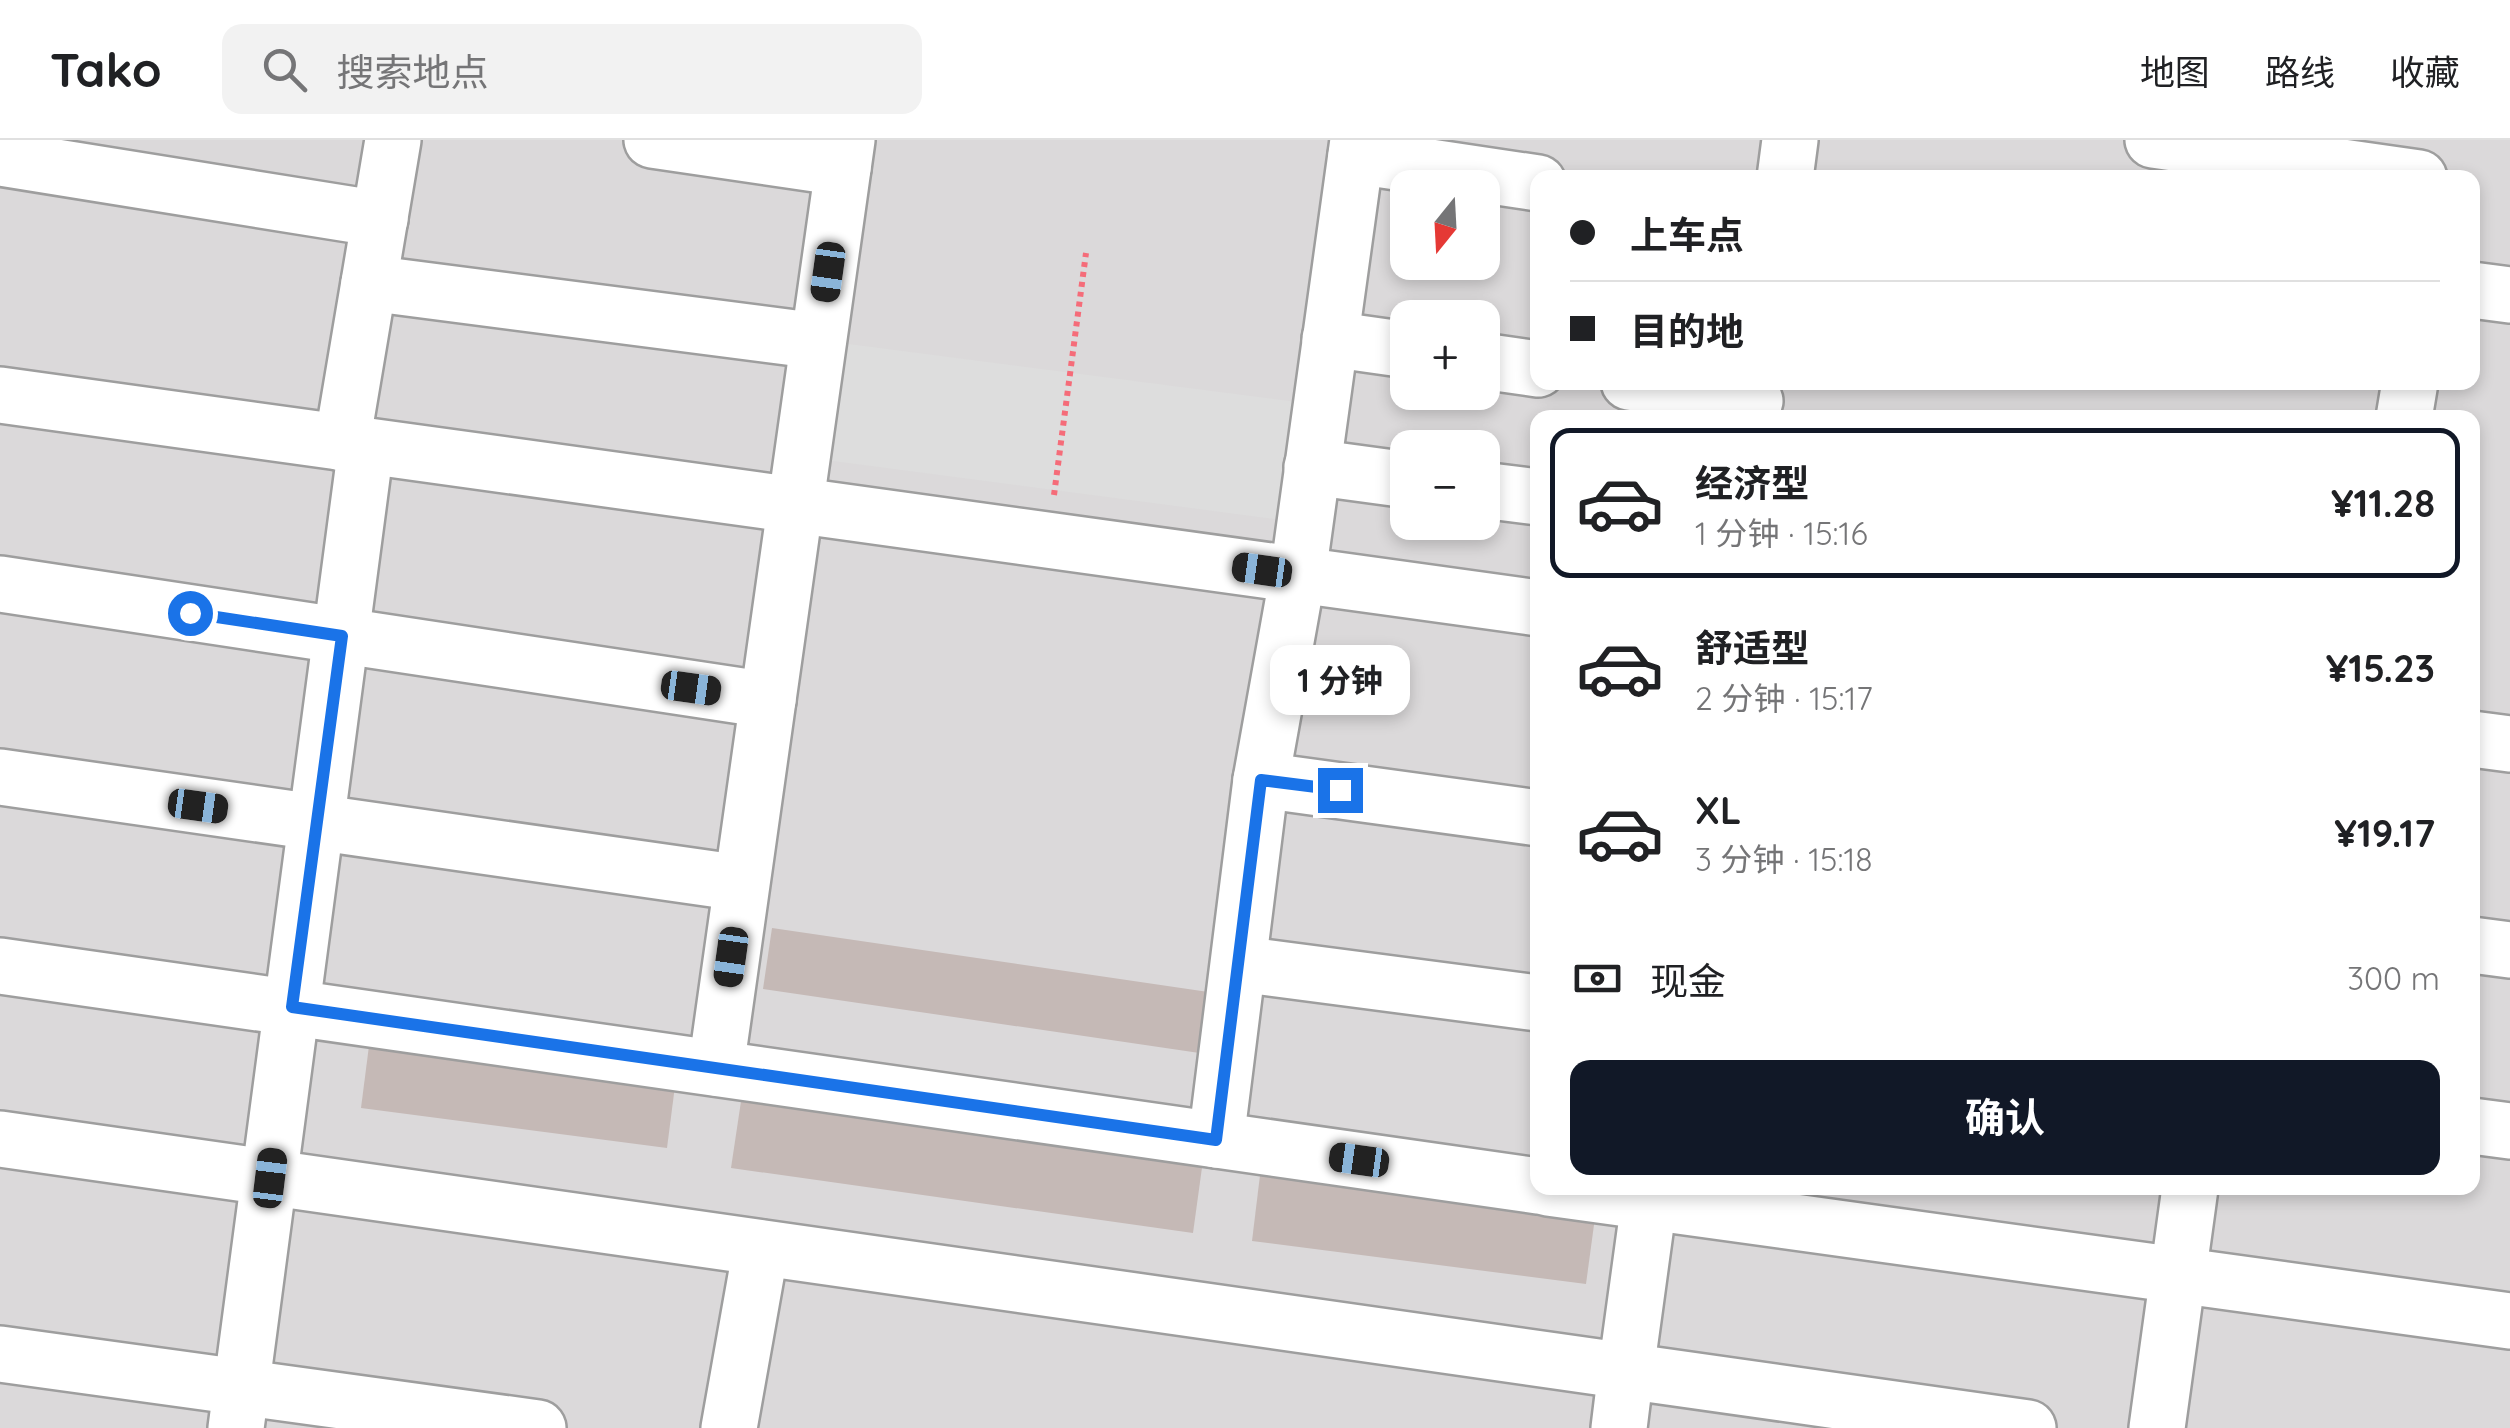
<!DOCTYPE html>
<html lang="zh">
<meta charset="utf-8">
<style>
:root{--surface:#fff;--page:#f2f2f2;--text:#202124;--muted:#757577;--line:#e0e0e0;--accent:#111827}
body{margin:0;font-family:Quicksand,"Noto Sans SC",sans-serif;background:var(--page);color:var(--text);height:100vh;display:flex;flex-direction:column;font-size:38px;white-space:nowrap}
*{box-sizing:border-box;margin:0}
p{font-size:32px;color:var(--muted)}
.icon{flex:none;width:55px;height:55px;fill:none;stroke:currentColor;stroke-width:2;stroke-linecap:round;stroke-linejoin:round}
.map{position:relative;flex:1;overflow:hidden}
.panel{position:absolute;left:1530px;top:270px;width:950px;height:785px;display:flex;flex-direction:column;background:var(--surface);border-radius:20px;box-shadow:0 5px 15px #0003}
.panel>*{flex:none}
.top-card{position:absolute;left:1530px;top:30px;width:950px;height:220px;border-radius:20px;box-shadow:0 5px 15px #0003;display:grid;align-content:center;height:220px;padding:0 40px;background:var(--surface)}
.needle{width:65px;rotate:198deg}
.controls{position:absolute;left:1390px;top:30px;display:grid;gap:20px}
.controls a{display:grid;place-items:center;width:110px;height:110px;border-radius:20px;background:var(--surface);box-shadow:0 5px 15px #0003;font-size:50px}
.end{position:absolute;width:45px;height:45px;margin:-22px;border:12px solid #1a73e8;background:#fff;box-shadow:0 0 0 5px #fff}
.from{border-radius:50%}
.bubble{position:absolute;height:70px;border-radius:20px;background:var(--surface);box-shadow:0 5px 15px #0003;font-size:32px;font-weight:700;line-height:70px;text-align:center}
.car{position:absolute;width:30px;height:60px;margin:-30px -15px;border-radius:12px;box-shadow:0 0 8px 2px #0007;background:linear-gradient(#222 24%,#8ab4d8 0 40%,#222 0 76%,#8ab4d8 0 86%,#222 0)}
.top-card b{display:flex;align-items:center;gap:35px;height:95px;font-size:38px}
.top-card b+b{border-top:2px solid var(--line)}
.top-card i{width:25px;height:25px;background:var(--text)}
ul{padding:18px 0 0;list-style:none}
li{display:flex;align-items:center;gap:30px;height:150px;margin:0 20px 15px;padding:0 20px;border:5px solid transparent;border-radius:20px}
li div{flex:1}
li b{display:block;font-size:38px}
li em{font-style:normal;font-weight:700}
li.selected{border-color:var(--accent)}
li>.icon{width:90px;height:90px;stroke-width:1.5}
.pay{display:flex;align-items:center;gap:25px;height:110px;padding:0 40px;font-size:38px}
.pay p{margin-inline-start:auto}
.action{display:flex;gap:20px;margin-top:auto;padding:20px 40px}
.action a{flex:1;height:115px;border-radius:20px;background:var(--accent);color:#fff;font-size:40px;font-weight:700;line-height:115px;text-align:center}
header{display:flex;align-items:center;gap:60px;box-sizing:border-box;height:140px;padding:0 50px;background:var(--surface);border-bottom:2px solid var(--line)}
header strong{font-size:48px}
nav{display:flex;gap:55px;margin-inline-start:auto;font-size:35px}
.search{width:700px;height:90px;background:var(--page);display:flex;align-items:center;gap:25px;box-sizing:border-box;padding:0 35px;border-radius:20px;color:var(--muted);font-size:38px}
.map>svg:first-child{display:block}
.residential{fill:#dbd9da;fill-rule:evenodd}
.parking{fill:#ddd}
.building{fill:#c5b9b6}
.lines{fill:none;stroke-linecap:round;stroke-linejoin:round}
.minor-casing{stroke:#9e9e9e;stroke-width:60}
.path{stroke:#f56c79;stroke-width:6;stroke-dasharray:5 5;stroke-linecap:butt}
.minor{stroke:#fff;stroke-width:55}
.route{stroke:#1a73e8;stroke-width:12}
</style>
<header>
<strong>Tako</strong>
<div class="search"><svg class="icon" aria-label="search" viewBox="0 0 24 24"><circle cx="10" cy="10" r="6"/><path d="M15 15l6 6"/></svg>搜索地点</div>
<nav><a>地图</a><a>路线</a><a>收藏</a></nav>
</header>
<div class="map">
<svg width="2510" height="1288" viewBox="0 0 2510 1288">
<rect width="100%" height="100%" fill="#eee8e2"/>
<!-- residential -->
<path class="residential" d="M0,0H2510V1288H0ZM1538,38H2472V242H1538ZM1408,48H1482V122H1408ZM1408,178H1482V252H1408ZM1538,278H2472V1048H1538ZM1408,308H1482V382H1408Z"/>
<!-- parking -->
<path class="parking" d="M833,202L1305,263L1290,381L818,319Z"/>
<!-- building -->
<g class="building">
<path d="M772,788L1222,854L1213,915L763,849Z"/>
<path d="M370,898L676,938L667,1008L361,968Z"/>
<path d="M743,948L1204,1013L1193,1093L731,1028Z"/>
<path d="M1261,1027L1596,1070L1586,1144L1252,1101Z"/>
</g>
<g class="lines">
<defs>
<g id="minor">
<path d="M652,0L843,28"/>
<path d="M2153,0L2419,38"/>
<path d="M1356,16L1538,43"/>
<path d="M0,18L380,79"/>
<path d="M1785,38L1790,0"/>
<path d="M369,143L818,201"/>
<path d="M2472,150L2510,155"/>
<path d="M1330,199L1408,210"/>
<path d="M1482,221L1538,229"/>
<path d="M1629,242L1755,261"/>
<path d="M0,255L1538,468"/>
<path d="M2404,278L2410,242"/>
<path d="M342,303L393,0"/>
<path d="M1312,327L1408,340"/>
<path d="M1482,350L1538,357"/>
<path d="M0,444L768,560"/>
<path d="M2472,599L2510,604"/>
<path d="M0,637L741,743"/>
<path d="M1261,640L1538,678"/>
<path d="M2472,805L2510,810"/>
<path d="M1239,824L1538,863"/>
<path d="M0,826L1538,1046"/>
<path d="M716,928L847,0"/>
<path d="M2472,986L2510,991"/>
<path d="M0,999L1626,1231L1651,1048"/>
<path d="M1216,1000L1261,640L1298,434L1358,0"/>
<path d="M1548,1048L2510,1181"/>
<path d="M0,1214L538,1288"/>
<path d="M236,1288L366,307"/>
<path d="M729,1288L761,1108"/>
<path d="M1619,1288L1626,1231L2028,1288"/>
<path d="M2157,1288L2190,1048"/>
</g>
</defs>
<!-- minor casing -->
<use href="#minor" class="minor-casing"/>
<!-- path -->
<path class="path" d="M1054,355L1086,113"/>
<!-- minor -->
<use href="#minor" class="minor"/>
</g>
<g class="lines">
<!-- route -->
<path class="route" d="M190,473L342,496L292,867L1216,1000L1261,640L1340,650"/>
</g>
</svg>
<div class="controls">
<a><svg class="needle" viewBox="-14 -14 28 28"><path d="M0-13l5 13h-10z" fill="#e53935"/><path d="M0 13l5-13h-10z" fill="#757577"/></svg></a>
<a>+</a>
<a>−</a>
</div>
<i class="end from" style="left:190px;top:473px"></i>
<i class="end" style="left:1340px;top:650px"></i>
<div class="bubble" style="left:1270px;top:505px;width:140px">1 分钟</div>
<i class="car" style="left:828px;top:132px;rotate:188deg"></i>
<i class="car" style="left:1262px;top:430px;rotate:278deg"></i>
<i class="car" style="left:691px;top:548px;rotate:98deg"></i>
<i class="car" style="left:198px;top:666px;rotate:98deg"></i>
<i class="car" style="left:731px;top:817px;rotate:188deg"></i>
<i class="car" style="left:1359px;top:1020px;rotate:278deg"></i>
<i class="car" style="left:270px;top:1038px;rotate:7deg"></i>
<div class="top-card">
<b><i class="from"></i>上车点</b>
<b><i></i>目的地</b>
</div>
<section class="panel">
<ul>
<li class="selected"><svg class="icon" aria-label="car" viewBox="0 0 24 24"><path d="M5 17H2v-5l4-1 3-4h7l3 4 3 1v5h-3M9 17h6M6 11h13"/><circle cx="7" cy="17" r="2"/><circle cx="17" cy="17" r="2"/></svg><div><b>经济型</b><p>1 分钟 · 15:16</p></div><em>¥11.28</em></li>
<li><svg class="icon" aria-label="car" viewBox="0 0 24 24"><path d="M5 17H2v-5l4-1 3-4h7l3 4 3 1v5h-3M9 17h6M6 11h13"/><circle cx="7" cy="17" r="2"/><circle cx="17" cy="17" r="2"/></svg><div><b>舒适型</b><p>2 分钟 · 15:17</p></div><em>¥15.23</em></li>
<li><svg class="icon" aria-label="car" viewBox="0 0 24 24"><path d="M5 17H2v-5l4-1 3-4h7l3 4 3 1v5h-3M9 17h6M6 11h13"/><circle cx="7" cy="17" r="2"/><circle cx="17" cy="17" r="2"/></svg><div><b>XL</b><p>3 分钟 · 15:18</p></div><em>¥19.17</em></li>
</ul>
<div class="pay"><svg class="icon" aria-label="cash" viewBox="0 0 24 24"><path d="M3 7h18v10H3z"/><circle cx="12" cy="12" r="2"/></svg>现金<p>300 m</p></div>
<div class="action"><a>确认</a></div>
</section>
</div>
